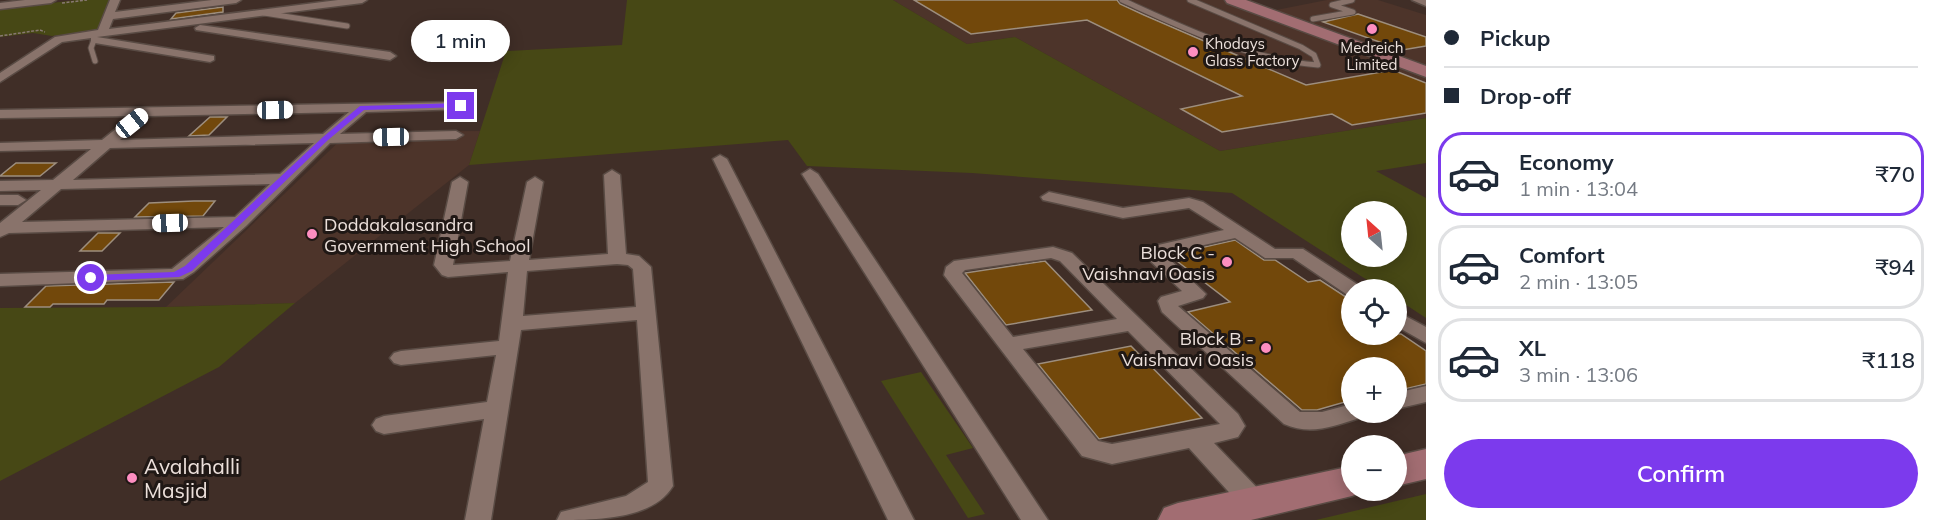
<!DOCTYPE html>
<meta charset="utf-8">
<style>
:root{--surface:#fff;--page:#f2f2f3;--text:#1f2937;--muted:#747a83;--line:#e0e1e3;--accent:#7c3aed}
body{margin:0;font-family:Mulish,sans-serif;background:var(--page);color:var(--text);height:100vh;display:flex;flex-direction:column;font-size:22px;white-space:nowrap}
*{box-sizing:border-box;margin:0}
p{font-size:20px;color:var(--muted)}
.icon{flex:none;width:33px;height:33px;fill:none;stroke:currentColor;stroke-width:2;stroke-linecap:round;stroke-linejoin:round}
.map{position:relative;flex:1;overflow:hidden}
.drawer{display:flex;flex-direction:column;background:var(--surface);width:510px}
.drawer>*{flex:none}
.hud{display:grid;align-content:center;height:132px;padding:0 18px;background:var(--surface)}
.needle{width:39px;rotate:333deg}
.buttons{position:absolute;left:1341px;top:201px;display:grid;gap:12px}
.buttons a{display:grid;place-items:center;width:66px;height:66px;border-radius:50%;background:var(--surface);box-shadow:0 3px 15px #0003;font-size:30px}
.end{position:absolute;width:27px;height:27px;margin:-14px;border:8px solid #7c3aed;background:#fff;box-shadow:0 0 0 3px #fff}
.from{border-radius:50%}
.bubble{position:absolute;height:42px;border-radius:21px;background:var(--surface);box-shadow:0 3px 15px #0003;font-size:20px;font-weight:600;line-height:42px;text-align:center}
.car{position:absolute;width:18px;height:36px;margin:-18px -9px;border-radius:8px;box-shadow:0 0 4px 2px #0007;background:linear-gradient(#fff 24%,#345 0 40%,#fff 0 76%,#345 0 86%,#fff 0)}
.hud b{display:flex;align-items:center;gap:21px;height:57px;font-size:22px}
.hud b+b{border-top:2px solid var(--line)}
.hud i{width:15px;height:15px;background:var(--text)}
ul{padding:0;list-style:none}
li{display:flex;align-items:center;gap:18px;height:84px;margin:0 12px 9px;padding:0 6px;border:3px solid var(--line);border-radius:24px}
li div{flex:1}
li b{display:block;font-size:22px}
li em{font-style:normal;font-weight:600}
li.active{border-color:var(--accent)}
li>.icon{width:54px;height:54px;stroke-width:1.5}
.primary-button{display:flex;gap:12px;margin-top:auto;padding:12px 18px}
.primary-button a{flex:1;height:69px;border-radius:36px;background:var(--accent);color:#fff;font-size:24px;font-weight:600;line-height:69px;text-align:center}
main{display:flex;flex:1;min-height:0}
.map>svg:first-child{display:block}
.built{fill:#4d342a}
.green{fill:#474815;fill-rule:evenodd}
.building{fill:#72480b;stroke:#9d8e7e;stroke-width:1.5}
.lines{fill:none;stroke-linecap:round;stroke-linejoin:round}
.lane-casing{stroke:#594b44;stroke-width:7}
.street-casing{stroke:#594b44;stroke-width:3}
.secondary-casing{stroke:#594b44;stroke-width:3}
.path{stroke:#897973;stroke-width:1.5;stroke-dasharray:3 1.5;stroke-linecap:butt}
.lane{stroke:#89736b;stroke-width:5}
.street{fill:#89736b;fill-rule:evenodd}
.secondary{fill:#a26d72;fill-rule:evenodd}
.route{fill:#7c3aed}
.poi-dot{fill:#fd8ec0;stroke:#201815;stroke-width:2}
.labels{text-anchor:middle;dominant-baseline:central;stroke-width:6;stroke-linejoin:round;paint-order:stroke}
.far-poi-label{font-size:15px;fill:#ece0db;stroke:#201815;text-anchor:start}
.poi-label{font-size:18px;fill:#ece0db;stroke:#201815;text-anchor:end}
.near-poi-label{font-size:21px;fill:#ece0db;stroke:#201815;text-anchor:start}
</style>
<main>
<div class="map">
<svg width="1426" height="520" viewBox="0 0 1426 520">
<rect width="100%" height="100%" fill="#402e27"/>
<!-- built -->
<g class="built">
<path d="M893,0H1227L1426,76V118L1220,151L1015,37L967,44Z"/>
<path d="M1327,0H1378L1426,15V67L1271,11Z"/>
<path d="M480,131L469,165L295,303L166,307L349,132Z"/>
</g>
<!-- green -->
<g class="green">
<path d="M77,0H110L98,30L52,36L33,33L0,37V9Z"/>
<path d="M627,0H893L967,44L1015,37L1220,151L1426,118V163L1376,171L1426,198V318L1397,299L1396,290L1381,289L1232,193L972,173L807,166L788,140L469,165L506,51L622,45ZM1352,212H1396V256H1352Z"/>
<path d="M295,303L219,367L0,481V308L166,307Z"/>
<path d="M921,372L973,448L946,455L985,514L968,518L881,381Z"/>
<path d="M1426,494V520H1316Z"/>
</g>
<!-- building -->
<g class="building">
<path d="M914,0H1117L1120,4L1144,15L1306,85L1393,70L1426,83V113L1352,125L1332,114L1222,132L1181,109L1242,96L1087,20L971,34Z"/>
<path d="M223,7V12L171,19L176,13Z"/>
<path d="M1358,14L1426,37V46L1402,50L1323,22Z"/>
<path d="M210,117H227L209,135L189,136Z"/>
<path d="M16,163H56L40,176H0Z"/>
<path d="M194,201H215L203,216L135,217L149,203Z"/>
<path d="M98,233H120L102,251H80Z"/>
<path d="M1235,240L1264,260H1275L1308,282L1320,280L1352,301V334H1401L1426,351V384L1396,391V368H1352V400L1317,410H1302L1188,312L1230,302L1169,255Z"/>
<path d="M1045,261L1092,310L1006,325L965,273Z"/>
<path d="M174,282L159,300H107L104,304H53L50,307H25L46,286Z"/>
<path d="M1131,346L1202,418L1099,439L1038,364Z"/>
</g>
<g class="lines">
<defs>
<g id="lane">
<path d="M1122,0C1186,29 1247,59 1318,65L1314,55L1301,47L1190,0"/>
<path d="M264,13L347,26"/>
<path d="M1313,19L1353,12L1332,5L1352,0"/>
<path d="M94,40L91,48L95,61"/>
</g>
<g id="street">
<path d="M25,0H56L51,3L0,9V3Z"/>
<path d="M110,0H120L115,12L212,0H241L236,3L113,19L109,29L338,0H367L362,3L97,37L214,56V60L210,62L95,43L91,42V38L62,42L0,82V73L55,37L98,30Z"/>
<path d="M1412,0H1426V6Z"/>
<path d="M200,25L390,52L396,56L390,60L196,30L195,28Z"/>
<path d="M461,102L468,106L466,109L366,112L340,134L456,131L463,135L456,139L330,143L246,226L194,272L183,279L0,286V274L172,269L224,227L9,233L0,237V223L41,190L0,191V181L53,180L91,149L0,151V143L102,140L132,116L0,118V110ZM349,112L323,134L120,140L148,116ZM314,143L280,174L73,180L110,148ZM270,184L235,217L22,222L61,189Z"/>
<path d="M720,155L727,159L914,520H888L713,159Z"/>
<path d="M810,169L818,174L1048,520H1021L802,174Z"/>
<path d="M612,170L620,175L626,254L639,256L651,267L673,486C653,520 595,520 557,520L561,512L626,496L648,482L637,320L521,330L491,520H465L484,419L384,434L376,431L372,425L376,419L384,416L487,402L496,355L401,365L394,363L390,358L394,353L401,351L499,341L508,272L448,277L442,275L434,265L452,182L460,177L468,182L453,265L510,261L527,182L535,177L543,182L529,260L608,254L604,175ZM617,264L628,265L633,269L636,307L523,316L527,271Z"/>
<path d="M1049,192L1123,208L1189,198L1203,202L1275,249H1303L1360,286L1362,290H1352V296L1346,294L1293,258H1265L1235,238L1164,254L1206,294L1203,298L1178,306L1300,412H1322L1352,404V412H1363L1360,418C1333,426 1311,436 1284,424L1162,312L1158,301L1161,297L1182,291L1145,256L1142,252L1145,248L1224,230L1189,208L1123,218L1043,200L1041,197Z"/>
<path d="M0,195H18L26,200L18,205H0Z"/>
<path d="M1053,247L1072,253L1238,414L1245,426L1238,437L1214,443L1264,495L1268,503L1264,511L1255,514L1246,511L1189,448L1112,464L1082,456L944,275L946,267L954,261ZM1051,258L1060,261L1117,319L1013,337L962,273L965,270ZM1128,331L1220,424L1112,444L1098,441L1023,349Z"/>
<path d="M1396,311L1426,327V343L1396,326Z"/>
<path d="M1426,386V402L1396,409V393Z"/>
</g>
<g id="secondary">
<path d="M1225,0H1246L1426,66V77L1227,3Z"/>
<path d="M1426,449V479L1396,486V456Z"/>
<path d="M1352,466V490H1366L1352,496L1251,520H1158L1164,508L1178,503Z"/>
</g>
</defs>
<!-- lane casing -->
<use href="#lane" class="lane-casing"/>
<!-- street casing -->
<use href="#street" class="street-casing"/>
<!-- secondary casing -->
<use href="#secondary" class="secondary-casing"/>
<!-- path -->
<g class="path">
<path d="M62,3L87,0"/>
<path d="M0,36L40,30L45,32"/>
</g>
<!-- lane -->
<use href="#lane" class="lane"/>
<!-- street -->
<use href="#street" class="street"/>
<!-- secondary -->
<use href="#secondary" class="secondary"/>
</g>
<!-- route -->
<path class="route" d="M461,103L463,107L364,110L328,140L192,271L179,277L91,281L86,278L91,275L174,272L185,266L323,137L360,106Z"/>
<!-- markers -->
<g class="poi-dot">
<circle cx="1372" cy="29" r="6"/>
<circle cx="1193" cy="52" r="6"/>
<circle cx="312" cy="234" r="6"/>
<circle cx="1227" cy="262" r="6"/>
<circle cx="1266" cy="348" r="6"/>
<circle cx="132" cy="478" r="6"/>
</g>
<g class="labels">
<!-- far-poi labels -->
<g class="far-poi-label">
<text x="1205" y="43">Khodays<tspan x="1205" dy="17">Glass Factory</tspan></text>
<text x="1372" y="47" text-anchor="middle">Medreich<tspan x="1372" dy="17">Limited</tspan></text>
</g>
<!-- poi labels -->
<g class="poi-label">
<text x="324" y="224" text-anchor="start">Doddakalasandra<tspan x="324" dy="21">Government High School</tspan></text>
<text x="1215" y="252">Block C -<tspan x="1215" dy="21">Vaishnavi Oasis</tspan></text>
<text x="1254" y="338">Block B -<tspan x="1254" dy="21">Vaishnavi Oasis</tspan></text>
</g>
<!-- near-poi labels -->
<g class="near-poi-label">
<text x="144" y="466">Avalahalli<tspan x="144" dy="24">Masjid</tspan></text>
</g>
</g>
</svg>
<div class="buttons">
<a><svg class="needle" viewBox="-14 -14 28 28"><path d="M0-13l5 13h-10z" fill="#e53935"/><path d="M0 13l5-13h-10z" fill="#747a83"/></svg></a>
<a><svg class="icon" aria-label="locate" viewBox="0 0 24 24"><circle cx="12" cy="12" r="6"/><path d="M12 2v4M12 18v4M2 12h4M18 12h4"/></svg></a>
<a>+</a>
<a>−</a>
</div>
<i class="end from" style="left:91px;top:278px"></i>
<i class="end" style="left:461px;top:106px"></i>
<div class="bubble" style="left:411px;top:20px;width:99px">1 min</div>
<i class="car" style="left:275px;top:110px;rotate:89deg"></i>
<i class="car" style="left:132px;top:123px;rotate:51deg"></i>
<i class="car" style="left:391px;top:137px;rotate:269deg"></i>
<i class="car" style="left:170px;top:223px;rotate:268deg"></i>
</div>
<section class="drawer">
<div class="hud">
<b><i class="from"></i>Pickup</b>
<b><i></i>Drop-off</b>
</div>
<ul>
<li class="active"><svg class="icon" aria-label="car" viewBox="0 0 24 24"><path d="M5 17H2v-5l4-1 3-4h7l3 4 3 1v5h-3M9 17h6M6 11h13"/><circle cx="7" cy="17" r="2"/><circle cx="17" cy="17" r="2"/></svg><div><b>Economy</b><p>1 min · 13:04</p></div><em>₹70</em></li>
<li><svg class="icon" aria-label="car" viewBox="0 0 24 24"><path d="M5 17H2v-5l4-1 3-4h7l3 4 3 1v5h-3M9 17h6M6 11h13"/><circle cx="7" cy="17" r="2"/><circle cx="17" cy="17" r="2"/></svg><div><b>Comfort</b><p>2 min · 13:05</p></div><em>₹94</em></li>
<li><svg class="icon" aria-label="car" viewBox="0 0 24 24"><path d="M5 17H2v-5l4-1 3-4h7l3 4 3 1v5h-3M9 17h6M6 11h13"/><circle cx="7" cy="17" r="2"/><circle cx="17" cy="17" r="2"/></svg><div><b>XL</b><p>3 min · 13:06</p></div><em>₹118</em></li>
</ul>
<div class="primary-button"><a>Confirm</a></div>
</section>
</main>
